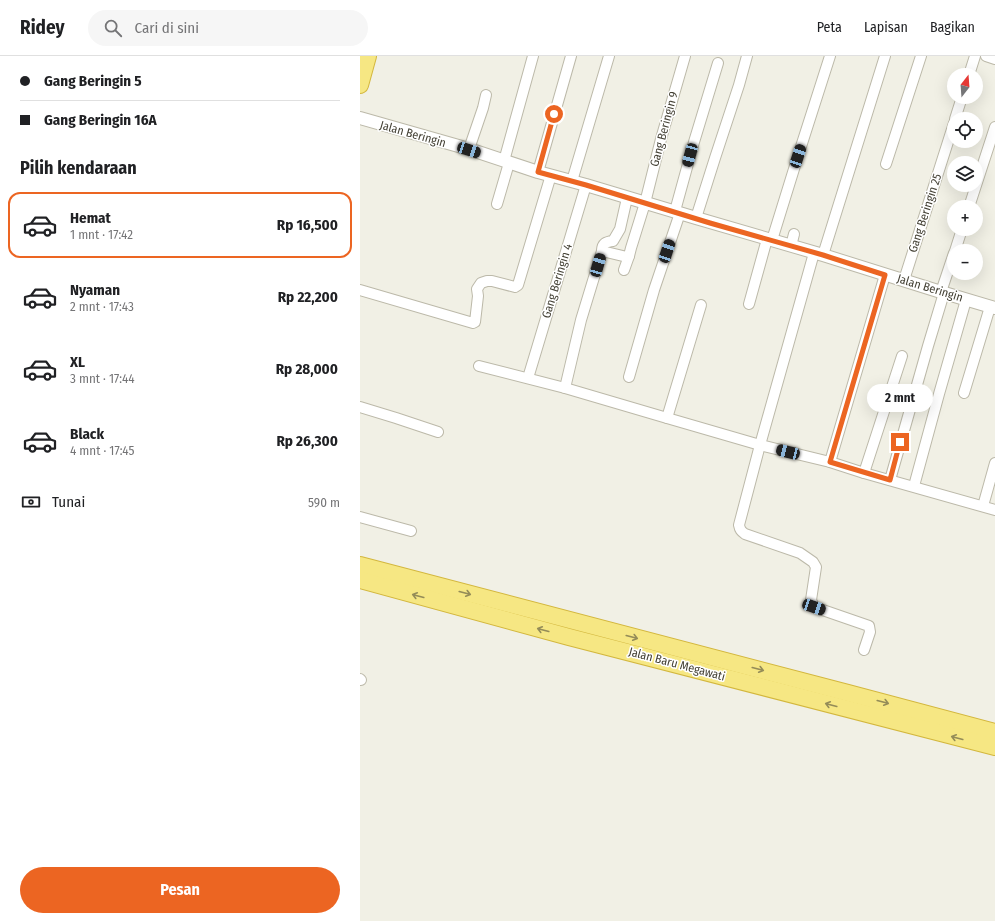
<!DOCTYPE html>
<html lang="id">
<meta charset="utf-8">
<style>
:root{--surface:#fff;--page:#f6f6f6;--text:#202124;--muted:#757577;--line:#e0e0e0;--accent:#ec6522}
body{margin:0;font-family:"Fira Sans Condensed",sans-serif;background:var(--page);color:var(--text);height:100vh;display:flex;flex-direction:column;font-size:15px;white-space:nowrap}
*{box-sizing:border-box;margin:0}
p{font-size:13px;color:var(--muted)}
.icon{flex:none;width:22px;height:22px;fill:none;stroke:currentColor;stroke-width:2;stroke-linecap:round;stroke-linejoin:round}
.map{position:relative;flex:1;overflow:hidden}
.side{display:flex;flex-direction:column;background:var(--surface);width:360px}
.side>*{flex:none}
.banner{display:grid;align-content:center;height:88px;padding:0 20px;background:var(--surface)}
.needle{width:26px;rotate:17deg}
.controls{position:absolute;left:587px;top:12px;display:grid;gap:8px}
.controls a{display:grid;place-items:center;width:36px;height:36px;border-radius:50%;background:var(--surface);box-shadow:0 4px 16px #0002;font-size:20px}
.end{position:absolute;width:18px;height:18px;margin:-9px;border:5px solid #ec6522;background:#fff;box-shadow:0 0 0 2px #fff}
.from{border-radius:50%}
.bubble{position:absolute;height:28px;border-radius:14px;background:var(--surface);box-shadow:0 4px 16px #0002;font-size:13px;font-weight:700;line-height:28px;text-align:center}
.car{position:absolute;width:12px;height:24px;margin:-12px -6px;border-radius:5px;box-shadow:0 0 3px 1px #0007;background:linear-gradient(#222 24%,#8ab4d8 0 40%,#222 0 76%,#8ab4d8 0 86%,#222 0)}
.banner b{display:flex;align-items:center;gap:14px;height:38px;font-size:15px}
.banner b+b{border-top:1px solid var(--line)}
.banner i{width:10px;height:10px;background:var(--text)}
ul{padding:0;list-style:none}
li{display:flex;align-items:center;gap:12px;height:66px;margin:0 8px 6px;padding:0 12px;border:2px solid transparent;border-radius:12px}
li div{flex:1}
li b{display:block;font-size:15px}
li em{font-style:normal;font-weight:700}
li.current{border-color:var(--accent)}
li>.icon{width:36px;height:36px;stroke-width:1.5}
h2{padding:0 20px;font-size:18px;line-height:48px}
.pay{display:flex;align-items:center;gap:10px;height:44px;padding:0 20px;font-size:15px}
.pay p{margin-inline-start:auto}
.button{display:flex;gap:8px;margin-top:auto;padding:8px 20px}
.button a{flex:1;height:46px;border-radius:24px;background:var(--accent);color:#fff;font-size:16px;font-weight:700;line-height:46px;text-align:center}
header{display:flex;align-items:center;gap:24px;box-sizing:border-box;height:56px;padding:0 20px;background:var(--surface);border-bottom:1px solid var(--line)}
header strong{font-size:19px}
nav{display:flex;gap:22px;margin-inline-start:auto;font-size:14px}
.search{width:280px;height:36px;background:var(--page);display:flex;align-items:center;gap:10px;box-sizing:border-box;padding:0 14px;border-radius:22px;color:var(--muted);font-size:15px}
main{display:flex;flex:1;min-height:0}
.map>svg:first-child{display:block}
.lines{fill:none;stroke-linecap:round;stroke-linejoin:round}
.minor-casing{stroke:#bcb9a9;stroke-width:12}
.tertiary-casing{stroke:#bcb9a9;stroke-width:14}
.trunk-casing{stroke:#d3b73e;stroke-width:18}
.minor{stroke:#fff;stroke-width:10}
.tertiary{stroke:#fff;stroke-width:12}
.trunk{stroke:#f6e783;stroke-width:16}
.oneway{stroke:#948c58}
.route{stroke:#ec6522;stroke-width:5}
.labels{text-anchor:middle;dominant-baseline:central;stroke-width:3;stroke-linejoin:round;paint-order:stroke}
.street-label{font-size:12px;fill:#444135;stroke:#fff}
</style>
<header>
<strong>Ridey</strong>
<div class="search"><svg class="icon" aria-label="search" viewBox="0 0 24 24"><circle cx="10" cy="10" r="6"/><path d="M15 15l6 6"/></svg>Cari di sini</div>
<nav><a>Peta</a><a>Lapisan</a><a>Bagikan</a></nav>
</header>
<main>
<section class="side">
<div class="banner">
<b><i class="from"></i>Gang Beringin 5</b>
<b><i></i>Gang Beringin 16A</b>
</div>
<h2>Pilih kendaraan</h2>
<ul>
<li class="current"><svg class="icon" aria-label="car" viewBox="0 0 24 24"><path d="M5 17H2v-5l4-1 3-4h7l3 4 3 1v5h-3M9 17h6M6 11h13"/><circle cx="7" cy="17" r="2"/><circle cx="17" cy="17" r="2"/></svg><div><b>Hemat</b><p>1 mnt · 17:42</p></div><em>Rp 16,500</em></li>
<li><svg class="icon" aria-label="car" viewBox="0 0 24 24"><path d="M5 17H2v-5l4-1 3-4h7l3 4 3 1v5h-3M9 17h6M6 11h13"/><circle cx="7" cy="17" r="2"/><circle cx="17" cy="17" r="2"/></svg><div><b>Nyaman</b><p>2 mnt · 17:43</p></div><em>Rp 22,200</em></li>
<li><svg class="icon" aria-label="car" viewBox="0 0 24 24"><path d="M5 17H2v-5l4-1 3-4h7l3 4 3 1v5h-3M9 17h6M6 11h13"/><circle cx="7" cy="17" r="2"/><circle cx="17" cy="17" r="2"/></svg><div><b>XL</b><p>3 mnt · 17:44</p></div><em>Rp 28,000</em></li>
<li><svg class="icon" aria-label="car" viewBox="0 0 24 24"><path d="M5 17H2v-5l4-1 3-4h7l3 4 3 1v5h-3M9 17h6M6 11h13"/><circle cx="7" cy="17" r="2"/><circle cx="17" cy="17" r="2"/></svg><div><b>Black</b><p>4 mnt · 17:45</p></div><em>Rp 26,300</em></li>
</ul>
<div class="pay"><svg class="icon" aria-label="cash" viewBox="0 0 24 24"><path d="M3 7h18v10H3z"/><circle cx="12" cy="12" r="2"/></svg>Tunai<p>590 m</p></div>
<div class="button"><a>Pesan</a></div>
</section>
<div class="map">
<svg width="635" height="865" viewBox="0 0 635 865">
<rect width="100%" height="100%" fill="#f1f0e5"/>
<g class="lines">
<defs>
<g id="minor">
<path d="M626,0L635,3"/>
<path d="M609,19L615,0"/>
<path d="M595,63L602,41"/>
<path d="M109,93L123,52L126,39"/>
<path d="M144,105L173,0"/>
<path d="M526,108L561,0"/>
<path d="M178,116L211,0"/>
<path d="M212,125L249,0"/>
<path d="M137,148L149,107"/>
<path d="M609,151L635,71"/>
<path d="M315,155L334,86L358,7"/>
<path d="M336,162L355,102L379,29L387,0"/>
<path d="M412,184L438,100L470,0"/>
<path d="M431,190L434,178"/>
<path d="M242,195C242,187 246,186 253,185L260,173L267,142"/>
<path d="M595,195L602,173"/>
<path d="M454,197L400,389L379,469C380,474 381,475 385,478L440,497L453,506L456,511L451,544L454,551L509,570L510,576L504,594"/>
<path d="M463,199L525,0"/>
<path d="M264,214L269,200"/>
<path d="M544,224L594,67"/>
<path d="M0,234L113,267L115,266L118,240L117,233L121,227L127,225H132L155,231L158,229L191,119"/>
<path d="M581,236L594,197"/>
<path d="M389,248L407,183"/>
<path d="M119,310L205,332L307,362L400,389L470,406L504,417L635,454"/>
<path d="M269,321L294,234L320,157"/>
<path d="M168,322L226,129"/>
<path d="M205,332L221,264L242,195L267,201L269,200L271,192L285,147L301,83L325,0"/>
<path d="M604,337L630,251"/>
<path d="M0,351L36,362L78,376"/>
<path d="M307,362L341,249"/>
<path d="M470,406L525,219"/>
<path d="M504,417L542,300"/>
<path d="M530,424L568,290L584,237"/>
<path d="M554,430L579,338L606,244"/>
<path d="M623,450L635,407"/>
<path d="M0,461L51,475"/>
<path d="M0,623L1,624"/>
</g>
<path id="tertiary" d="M0,62L109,93L178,116L226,129L336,162L463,199L581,236L635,252"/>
<g id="trunk">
<path d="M0,29L8,0"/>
<path d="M0,509L488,637L635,676"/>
<path d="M0,524L209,581L635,691"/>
</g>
</defs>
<!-- minor casing -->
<use href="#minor" class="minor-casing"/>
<!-- tertiary casing -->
<use href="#tertiary" class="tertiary-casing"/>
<!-- trunk casing -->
<use href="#trunk" class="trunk-casing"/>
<!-- minor -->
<use href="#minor" class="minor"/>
<!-- tertiary -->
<use href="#tertiary" class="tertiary"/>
<!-- trunk -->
<use href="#trunk" class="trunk"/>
</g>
<!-- one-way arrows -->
<defs><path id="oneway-shaft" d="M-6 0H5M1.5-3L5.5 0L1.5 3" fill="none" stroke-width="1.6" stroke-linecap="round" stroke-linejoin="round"/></defs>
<g class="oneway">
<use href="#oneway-shaft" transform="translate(105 537) rotate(15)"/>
<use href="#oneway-shaft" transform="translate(58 540) rotate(-165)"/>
<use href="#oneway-shaft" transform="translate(183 574) rotate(-165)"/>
<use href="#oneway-shaft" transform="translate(272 581) rotate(15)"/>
<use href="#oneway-shaft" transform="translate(398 613) rotate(15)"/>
<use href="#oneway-shaft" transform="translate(523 646) rotate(15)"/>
<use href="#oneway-shaft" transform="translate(471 649) rotate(-165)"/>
<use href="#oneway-shaft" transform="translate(597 682) rotate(-165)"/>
</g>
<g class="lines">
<!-- route -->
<path class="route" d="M194,58L178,116L226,129L350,167L463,199L525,219L470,406L530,424L540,386"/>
</g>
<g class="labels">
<!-- street labels -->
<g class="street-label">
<text transform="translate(304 73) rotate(-75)">Gang Beringin 9</text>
<text transform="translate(53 78) rotate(16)">Jalan Beringin</text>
<text transform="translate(565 157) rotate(-72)">Gang Beringin 25</text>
<text transform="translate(197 225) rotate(-73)">Gang Beringin 4</text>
<text transform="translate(570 232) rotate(17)">Jalan Beringin</text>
<text transform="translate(317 608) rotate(15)">Jalan Baru Megawati</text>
</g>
</g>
</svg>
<div class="controls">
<a><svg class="needle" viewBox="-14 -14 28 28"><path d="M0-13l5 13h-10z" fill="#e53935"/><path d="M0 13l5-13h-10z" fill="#757577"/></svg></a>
<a><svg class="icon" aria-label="locate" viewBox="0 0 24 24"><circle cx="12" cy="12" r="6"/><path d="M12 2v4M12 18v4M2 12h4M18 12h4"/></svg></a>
<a><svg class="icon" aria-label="layers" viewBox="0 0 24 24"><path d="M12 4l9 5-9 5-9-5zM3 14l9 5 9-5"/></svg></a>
<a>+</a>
<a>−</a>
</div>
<i class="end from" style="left:194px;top:58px"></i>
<i class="end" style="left:540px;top:386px"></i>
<div class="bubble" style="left:507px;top:328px;width:66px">2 mnt</div>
<i class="car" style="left:109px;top:94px;rotate:108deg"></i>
<i class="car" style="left:330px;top:99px;rotate:195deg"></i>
<i class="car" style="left:438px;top:100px;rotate:18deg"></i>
<i class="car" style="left:307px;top:195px;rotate:18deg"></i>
<i class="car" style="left:238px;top:209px;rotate:16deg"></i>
<i class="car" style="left:428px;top:396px;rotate:284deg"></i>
<i class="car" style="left:454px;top:551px;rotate:109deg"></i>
</div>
</main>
